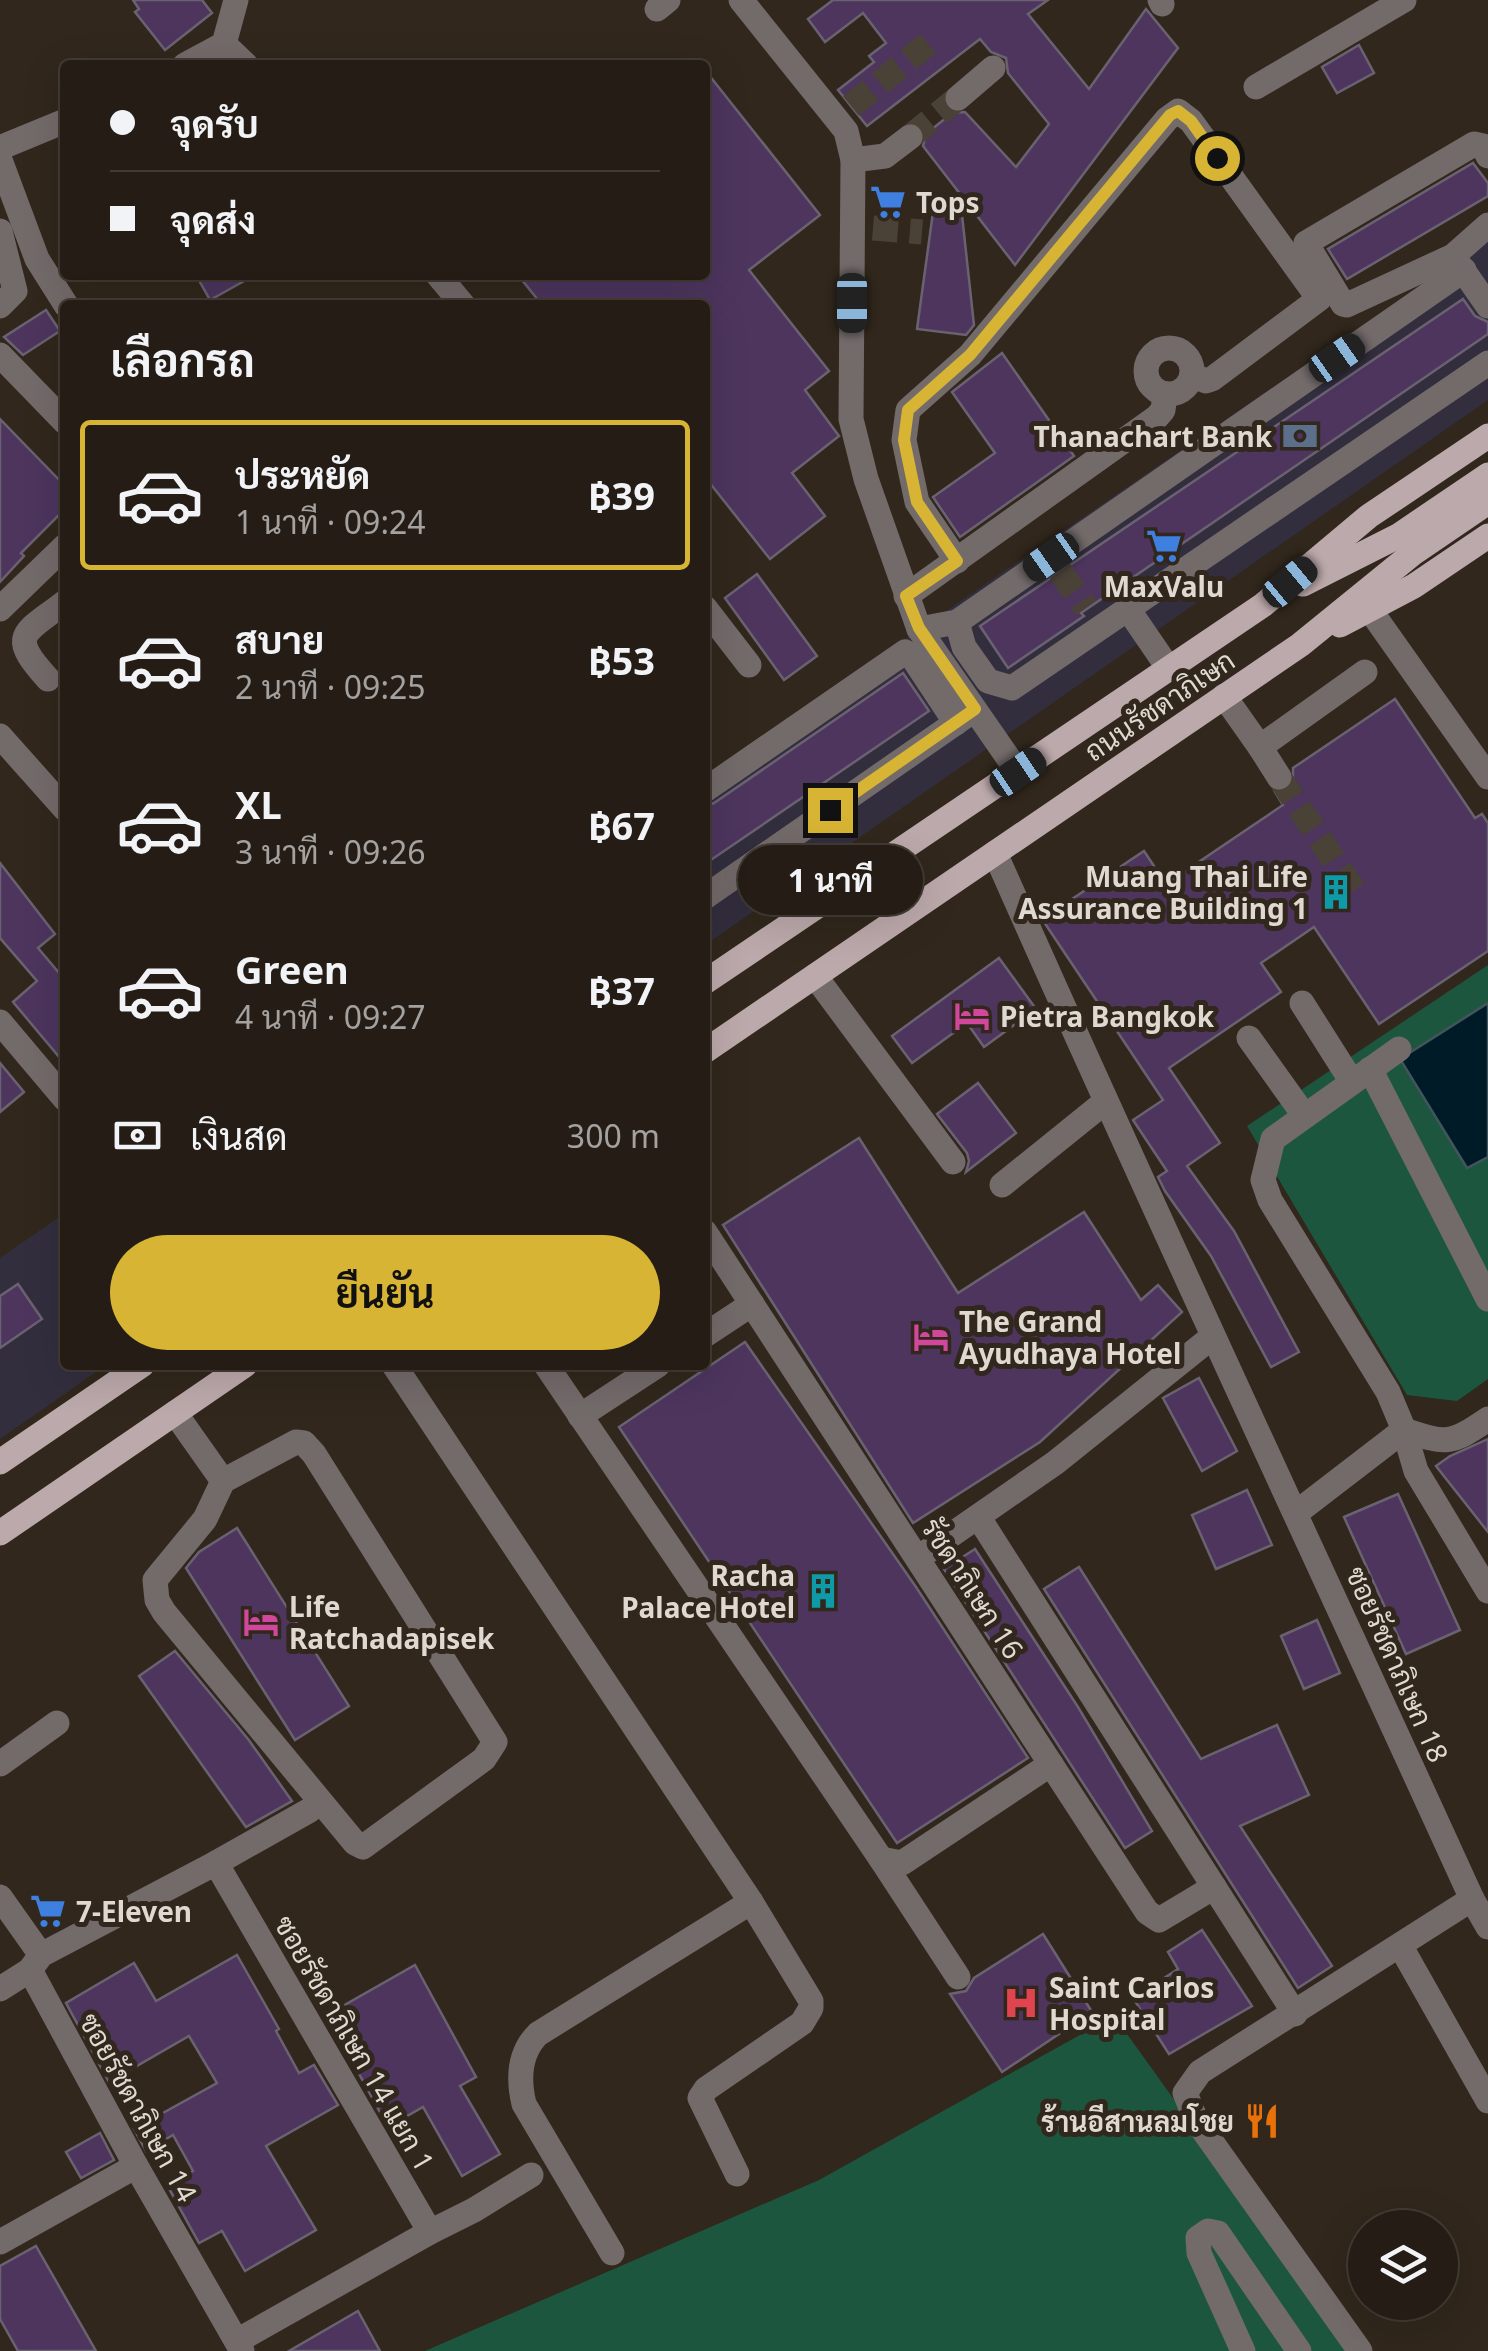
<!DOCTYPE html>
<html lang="th">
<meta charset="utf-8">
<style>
:root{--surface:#251d15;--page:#2d261e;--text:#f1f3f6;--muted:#a3a2a0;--line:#423b34;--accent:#d8b434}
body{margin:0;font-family:"Noto Sans",Sarabun,sans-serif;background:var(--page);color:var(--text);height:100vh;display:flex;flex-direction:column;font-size:38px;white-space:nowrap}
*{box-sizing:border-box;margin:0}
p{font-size:32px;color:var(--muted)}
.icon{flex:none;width:55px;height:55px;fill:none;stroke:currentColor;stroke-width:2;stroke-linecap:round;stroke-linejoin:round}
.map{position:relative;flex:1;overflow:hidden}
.side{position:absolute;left:60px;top:300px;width:650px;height:1070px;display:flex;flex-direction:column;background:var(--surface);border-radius:10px;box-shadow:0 10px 40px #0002,0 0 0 2px var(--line)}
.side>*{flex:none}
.banner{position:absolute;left:60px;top:60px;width:650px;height:220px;border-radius:10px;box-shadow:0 10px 40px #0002,0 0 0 2px var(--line);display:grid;align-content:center;height:220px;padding:0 50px;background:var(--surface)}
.tools{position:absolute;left:1348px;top:2210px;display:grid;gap:20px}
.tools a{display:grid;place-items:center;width:110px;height:110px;border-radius:50%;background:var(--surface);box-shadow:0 10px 40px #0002,0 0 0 2px var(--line);font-size:50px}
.end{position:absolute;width:45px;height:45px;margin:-22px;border:12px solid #d8b434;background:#111;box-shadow:0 0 0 5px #111}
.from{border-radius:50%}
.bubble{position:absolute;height:70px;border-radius:35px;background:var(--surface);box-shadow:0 10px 40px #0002,0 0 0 2px var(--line);font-size:32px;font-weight:700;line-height:70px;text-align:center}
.car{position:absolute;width:30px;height:60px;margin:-30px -15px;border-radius:12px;box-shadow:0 0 8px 2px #0007;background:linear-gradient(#222 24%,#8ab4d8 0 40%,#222 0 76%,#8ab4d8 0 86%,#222 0)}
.banner b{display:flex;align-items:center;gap:35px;height:95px;font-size:38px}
.banner b+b{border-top:2px solid var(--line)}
.banner i{width:25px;height:25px;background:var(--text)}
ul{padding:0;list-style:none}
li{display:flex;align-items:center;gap:30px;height:150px;margin:0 20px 15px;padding:0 30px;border:5px solid transparent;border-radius:10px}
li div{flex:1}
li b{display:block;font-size:38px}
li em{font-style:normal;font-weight:700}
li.active{border-color:var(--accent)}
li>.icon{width:90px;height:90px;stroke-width:1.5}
h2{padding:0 50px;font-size:45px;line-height:120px}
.pay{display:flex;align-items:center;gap:25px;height:110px;padding:0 50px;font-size:38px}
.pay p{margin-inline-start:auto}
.action{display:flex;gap:20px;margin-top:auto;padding:20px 50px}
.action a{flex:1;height:115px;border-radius:60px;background:var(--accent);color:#111;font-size:40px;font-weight:700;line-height:115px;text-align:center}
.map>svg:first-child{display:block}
.commercial{fill:#332e3e}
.green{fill:#1d563f}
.water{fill:#001b28;stroke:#43545b;stroke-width:2.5}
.building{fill:#4d355e;stroke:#6a6271;stroke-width:2.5}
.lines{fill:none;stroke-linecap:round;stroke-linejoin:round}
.minor-tunnel{stroke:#4b4237;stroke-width:25;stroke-dasharray:25 12;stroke-linecap:butt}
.minor{stroke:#736a6a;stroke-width:25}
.major{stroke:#bca9ab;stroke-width:25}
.route{stroke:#d8b434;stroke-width:12}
.labels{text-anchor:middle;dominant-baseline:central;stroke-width:10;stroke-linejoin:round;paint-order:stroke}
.poi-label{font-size:28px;font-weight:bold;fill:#dfd9d1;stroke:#31271c;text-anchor:start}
.street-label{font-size:28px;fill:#dfd9d1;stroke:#31271c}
</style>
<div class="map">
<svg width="1488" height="2351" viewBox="0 0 1488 2351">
<rect width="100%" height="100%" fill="#31271c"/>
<!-- commercial -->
<g class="commercial">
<path d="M1488,240V400L705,945V776Z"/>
<path d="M65,1213V1365H106L0,1439V1258Z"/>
</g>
<!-- green -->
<g class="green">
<path d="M1488,965V1379L1457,1401L1407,1395L1247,1126Z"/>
<path d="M1114,2016L1355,2351H425L819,2180Z"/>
</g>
<!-- water -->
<path class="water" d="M1488,1003V1157L1467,1168L1400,1059Z"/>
<!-- building -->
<g class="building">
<path d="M133,0H202L212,13L165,50L135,12L139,9Z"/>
<path d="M833,0H1048L1028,14L1089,89L1146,9L1178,48L1015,265L923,146L926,134L952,113L965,112L1016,167L1049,124L1008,73L1006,58L991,52L980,39L867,126L838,90L874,62L869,56L886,43L863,13L825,42L808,19Z"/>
<path d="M1359,45L1374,73L1337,93L1322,67Z"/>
<path d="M705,70L820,215L749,270L829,371L805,390L839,436L792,473L825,516L770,559L705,477V305H542L518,275H705Z"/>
<path d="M1473,163L1488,183V196L1347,279L1328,249Z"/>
<path d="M933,212L962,215L974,325L966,335L917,329Z"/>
<path d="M196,275H255L210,300Z"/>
<path d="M1463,299L1475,316L1488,322V334L1081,613L1084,616L1008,668L980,626Z"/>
<path d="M46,310L60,331L23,355L4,337Z"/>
<path d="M1002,353L1074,456L960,537L933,497L995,453L952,392Z"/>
<path d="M0,419L65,486V509L21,553L24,556L0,582Z"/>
<path d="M757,574L817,656L784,680L725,598Z"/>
<path d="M903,673L929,711L705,864V806L714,803Z"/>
<path d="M1395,699L1475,818L1482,814L1488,823V951L1379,1024L1314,927L1261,963L1281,992L1169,1068L1220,1143L1187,1166L1234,1231L1299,1352L1271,1367L1211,1256L1165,1191L1158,1177L1167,1171L1133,1120L1163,1100L1042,919L1144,851L1166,884L1283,805L1275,792L1287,791L1293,785V768Z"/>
<path d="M0,863L55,934L38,948L65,980V1064L13,1002L37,981L0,938Z"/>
<path d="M999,958L1036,1009L984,1047L967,1023L912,1063L892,1036Z"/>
<path d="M0,1063L24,1092L0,1112Z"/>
<path d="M978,1083L1016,1133L966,1172L969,1161L967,1153L937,1114Z"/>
<path d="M859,1138L958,1293L1084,1212L1141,1300L1158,1285L1182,1312L1040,1442L913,1523L723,1225Z"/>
<path d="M18,1284L42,1319L0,1348V1296Z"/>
<path d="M745,1342L916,1587L1028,1758L897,1843L619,1427Z"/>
<path d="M1199,1378L1237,1451L1202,1471L1163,1398Z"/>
<path d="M1488,1439V1532L1436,1466L1450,1456Z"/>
<path d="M1247,1490L1272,1545L1216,1569L1192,1515Z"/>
<path d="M1398,1494L1460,1630L1406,1654L1344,1517Z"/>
<path d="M237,1528L349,1706L295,1740L186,1568L199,1552Z"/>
<path d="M975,1549L1078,1707L1152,1831L1125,1848L944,1569Z"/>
<path d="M1079,1567L1201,1759L1277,1725L1309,1795L1240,1826L1332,1966L1298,1988L1044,1589Z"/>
<path d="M1317,1620L1340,1673L1304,1689L1281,1636Z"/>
<path d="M175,1651L248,1739L292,1801L246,1827L139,1676Z"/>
<path d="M1202,1930L1252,2006L1169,2054L1133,1998L1178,1969L1168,1952Z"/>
<path d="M1043,1934L1092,2012L1002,2072L950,1994L966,1991L974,1978Z"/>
<path d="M237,1955L279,2029L276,2031L299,2073L314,2065L338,2105L266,2146L316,2230L245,2271L222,2231L199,2243L167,2185L193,2171L173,2135L146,2151L134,2129L217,2083L189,2036L109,2082L66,2003L134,1963L156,2001Z"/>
<path d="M415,1965L476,2077L460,2086L500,2154L462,2176L423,2107L388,2127L327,2015Z"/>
<path d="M100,2133L114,2160L81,2178L66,2152Z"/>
<path d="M36,2246L96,2351H18L0,2319V2266Z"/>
<path d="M358,2311L380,2351H289Z"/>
</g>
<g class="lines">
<!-- minor-tunnel -->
<g class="minor-tunnel">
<path d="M851,106L934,39"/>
<path d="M910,137L958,98"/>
<path d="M873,228L922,232"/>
<path d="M1060,571L1086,608"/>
<path d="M1279,777L1359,898"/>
</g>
<!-- minor -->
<g class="minor">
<path d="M741,0L846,131L853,160L851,419L866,479L919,629L1018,772"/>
<path d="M1160,0L1162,4"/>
<path d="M657,9L668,0"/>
<path d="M224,44L246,65"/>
<path d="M185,65L224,44L236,0"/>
<path d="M1256,87L1404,0"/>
<path d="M958,98L993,68"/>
<path d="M0,152L2,147L65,121"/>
<path d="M1488,156L1483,146L1474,144L1306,243L1343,304L1347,305L1453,256L1488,225"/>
<path d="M0,160L37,259L66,305"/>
<path d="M853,160L885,156L910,137"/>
<path d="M0,231L15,291L0,306"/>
<path d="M1456,260L1488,306"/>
<path d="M438,275L463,305"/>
<circle cx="1169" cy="371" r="23"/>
<path d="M0,355L65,422"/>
<path d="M957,561L917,502L904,440L908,410L970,355L1167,119L1178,111L1191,121L1319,299L1212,379L1206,381L1192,375"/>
<path d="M906,596L1157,417L1163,410L1165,394"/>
<path d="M705,608L749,665"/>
<path d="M0,609L65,546"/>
<path d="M1128,609L1169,669"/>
<path d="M1370,610L1488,777"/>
<path d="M957,622L964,647L988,681L1012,688L1488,363"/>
<path d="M919,629L957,622L1464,270"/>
<path d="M48,679C7,634 24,634 65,602"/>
<path d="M1224,696L1260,747L1365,672"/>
<path d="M0,736L65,809"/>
<path d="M1260,747L1279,777"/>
<path d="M705,790L905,652L911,655L956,723"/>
<path d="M995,853C1150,1204 1313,1550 1472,1899L1200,2072L1185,2093L1196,2120L1360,2351"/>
<path d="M705,897L967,715"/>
<path d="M815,976L953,1162"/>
<path d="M1302,1003L1352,1082"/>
<path d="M0,1022L65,1099"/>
<path d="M1249,1038L1304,1115"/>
<path d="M1399,1049L1273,1139L1263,1180L1270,1200L1388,1392L1404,1430C1447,1444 1450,1445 1488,1419"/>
<path d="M1370,1069L1488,1299"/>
<path d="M1002,1185L1105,1102"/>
<path d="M705,1232L1147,1912L1159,1920L1214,1887"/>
<path d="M705,1335L752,1304"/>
<path d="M394,1365L751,1902L538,2034C519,2053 518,2079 524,2104L612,2253"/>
<path d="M546,1365L881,1859L902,1863L1051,1764"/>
<path d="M175,1413L223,1481"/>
<path d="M580,1416L658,1365"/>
<path d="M296,1442L304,1443L314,1454L495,1742L484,1759L363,1847L355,1843L164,1612L157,1600L155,1580L205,1519L223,1481Z"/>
<path d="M1296,1513L1404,1430L1416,1471L1488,1591"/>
<path d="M979,1518L1295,2014"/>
<path d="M918,1558L1055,1463L1212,1337"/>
<path d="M0,1764L57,1723"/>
<path d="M881,1859L958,1977"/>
<path d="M216,1863L310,1810"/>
<path d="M0,1897L41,1955"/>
<path d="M1472,1899L1488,1927"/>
<path d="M1401,1947L1488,2101"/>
<path d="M30,1970L136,2166L242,2351"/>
<path d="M0,1989L30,1970L41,1955L216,1863L430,2232L237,2341"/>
<path d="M737,2174L700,2098L706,2089L802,2023L811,2008V2001L751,1902"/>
<path d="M430,2232L474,2210L531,2175"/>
<path d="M0,2242L136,2166"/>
<path d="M1243,2351L1199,2253L1198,2238L1208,2231L1218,2233L1299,2351"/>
</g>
<!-- major -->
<g class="major">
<path d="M1303,584L1398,536L1488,475"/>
<path d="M1340,625L1414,586L1488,536"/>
<path d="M705,982L1263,605L1369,516L1488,436"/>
<path d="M705,1051L1300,645L1412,554L1488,502"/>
<path d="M0,1462L142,1365"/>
<path d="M0,1533L245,1365"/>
</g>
</g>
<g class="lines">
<!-- route -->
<path class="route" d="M830,810L975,709L919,628L906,596L957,561L917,502L904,440L908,410L970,355L1170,115L1178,111L1191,121L1217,158"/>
</g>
<!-- icons -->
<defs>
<symbol id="supermarket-bare" viewBox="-9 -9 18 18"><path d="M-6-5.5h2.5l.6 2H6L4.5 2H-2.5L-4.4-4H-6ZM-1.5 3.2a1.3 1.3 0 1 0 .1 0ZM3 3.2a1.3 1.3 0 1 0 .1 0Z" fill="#3f7fe0" stroke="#31271c" stroke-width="2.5" paint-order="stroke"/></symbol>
<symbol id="bank-bare" viewBox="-9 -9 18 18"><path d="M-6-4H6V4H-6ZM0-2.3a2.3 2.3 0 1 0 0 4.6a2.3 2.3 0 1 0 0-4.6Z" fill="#5c6f8a" stroke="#31271c" stroke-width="2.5" paint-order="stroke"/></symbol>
<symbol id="building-bare" viewBox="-9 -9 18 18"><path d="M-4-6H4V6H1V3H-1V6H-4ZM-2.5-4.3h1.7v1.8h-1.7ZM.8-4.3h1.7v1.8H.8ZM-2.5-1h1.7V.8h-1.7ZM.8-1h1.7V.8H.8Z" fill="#0f9aa8" stroke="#31271c" stroke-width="2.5" paint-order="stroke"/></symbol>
<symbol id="hotel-bare" viewBox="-9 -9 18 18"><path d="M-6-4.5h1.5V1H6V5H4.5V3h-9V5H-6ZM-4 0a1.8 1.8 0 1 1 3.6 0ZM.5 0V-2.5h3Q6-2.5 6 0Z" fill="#d1479c" stroke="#31271c" stroke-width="2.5" paint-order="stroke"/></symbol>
<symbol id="hospital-bare" viewBox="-9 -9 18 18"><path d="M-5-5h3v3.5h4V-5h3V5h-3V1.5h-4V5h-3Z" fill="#e0444e" stroke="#31271c" stroke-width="2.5" paint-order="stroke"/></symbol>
<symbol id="restaurant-bare" viewBox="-9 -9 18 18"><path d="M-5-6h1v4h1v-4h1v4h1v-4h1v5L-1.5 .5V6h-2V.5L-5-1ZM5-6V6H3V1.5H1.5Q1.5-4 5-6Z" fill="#e8710a" stroke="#31271c" stroke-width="2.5" paint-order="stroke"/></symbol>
</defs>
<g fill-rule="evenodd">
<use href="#supermarket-bare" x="863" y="177" width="50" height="50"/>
<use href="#bank-bare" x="1275" y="411" width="50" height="50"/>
<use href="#supermarket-bare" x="1139" y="521" width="50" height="50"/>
<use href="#building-bare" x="1311" y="867" width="50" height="50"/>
<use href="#hotel-bare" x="947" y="991" width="50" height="50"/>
<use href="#hotel-bare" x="906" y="1312" width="50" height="50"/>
<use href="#building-bare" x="798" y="1566" width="50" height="50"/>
<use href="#hotel-bare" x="236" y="1597" width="50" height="50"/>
<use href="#supermarket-bare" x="23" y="1886" width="50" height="50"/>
<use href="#hospital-bare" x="996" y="1978" width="50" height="50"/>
<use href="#restaurant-bare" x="1237" y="2096" width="50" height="50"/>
</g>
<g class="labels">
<!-- poi labels -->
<g class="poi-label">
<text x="916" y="202">Tops</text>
<text x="1272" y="436" text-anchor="end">Thanachart Bank</text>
<text x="1164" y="586" text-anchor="middle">MaxValu</text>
<text x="1308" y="876" text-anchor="end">Muang Thai Life<tspan x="1308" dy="32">Assurance Building 1</tspan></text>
<text x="1000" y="1016">Pietra Bangkok</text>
<text x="959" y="1321">The Grand<tspan x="959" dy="32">Ayudhaya Hotel</tspan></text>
<text x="795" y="1575" text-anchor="end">Racha<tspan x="795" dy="32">Palace Hotel</tspan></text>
<text x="289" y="1606">Life<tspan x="289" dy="32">Ratchadapisek</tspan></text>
<text x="76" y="1911">7-Eleven</text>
<text x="1049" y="1987">Saint Carlos<tspan x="1049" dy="32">Hospital</tspan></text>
<text x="1234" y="2121" text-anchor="end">ร้านอีสานลมโชย</text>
</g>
<!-- street labels -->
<g class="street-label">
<text transform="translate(1159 705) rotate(-34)">ถนนรัชดาภิเษก</text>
<text transform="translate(973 1588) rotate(57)">รัชดาภิเษก 16</text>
<text transform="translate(1398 1664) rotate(66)">ซอยรัชดาภิเษก 18</text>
<text transform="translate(355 2043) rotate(60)">ซอยรัชดาภิเษก 14 แยก 1</text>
<text transform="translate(139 2107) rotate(61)">ซอยรัชดาภิเษก 14</text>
</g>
</g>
</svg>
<div class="tools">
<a><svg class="icon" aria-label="layers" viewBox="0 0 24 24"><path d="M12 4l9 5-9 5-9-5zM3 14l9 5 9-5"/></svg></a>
</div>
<i class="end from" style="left:1217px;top:158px"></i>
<i class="end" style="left:830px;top:810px"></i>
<div class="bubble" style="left:738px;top:845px;width:185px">1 นาที</div>
<i class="car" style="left:852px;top:303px;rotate:180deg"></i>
<i class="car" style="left:1337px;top:358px;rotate:55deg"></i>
<i class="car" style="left:1051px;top:557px;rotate:235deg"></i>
<i class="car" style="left:1290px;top:582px;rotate:50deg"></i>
<i class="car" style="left:1018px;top:772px;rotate:56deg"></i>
<div class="banner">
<b><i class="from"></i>จุดรับ</b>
<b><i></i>จุดส่ง</b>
</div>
<section class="side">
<h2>เลือกรถ</h2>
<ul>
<li class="active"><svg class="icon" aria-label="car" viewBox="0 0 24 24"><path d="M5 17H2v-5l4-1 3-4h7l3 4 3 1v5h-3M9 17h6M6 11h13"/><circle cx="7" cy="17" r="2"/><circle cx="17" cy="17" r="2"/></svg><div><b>ประหยัด</b><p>1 นาที · 09:24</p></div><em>฿39</em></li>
<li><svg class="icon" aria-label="car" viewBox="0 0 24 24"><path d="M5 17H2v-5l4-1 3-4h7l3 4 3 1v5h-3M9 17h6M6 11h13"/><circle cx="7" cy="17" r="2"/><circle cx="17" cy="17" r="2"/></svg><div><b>สบาย</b><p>2 นาที · 09:25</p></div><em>฿53</em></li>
<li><svg class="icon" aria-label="car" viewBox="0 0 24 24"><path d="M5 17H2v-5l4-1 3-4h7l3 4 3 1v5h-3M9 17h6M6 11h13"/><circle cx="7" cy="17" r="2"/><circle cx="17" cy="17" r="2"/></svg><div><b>XL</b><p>3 นาที · 09:26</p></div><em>฿67</em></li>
<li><svg class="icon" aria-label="car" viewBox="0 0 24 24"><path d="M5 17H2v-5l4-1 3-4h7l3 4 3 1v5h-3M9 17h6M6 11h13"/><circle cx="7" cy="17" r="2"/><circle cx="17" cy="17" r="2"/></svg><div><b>Green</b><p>4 นาที · 09:27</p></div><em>฿37</em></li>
</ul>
<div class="pay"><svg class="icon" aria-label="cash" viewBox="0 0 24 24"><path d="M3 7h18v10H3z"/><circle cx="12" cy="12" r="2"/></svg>เงินสด<p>300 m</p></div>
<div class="action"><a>ยืนยัน</a></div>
</section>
</div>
